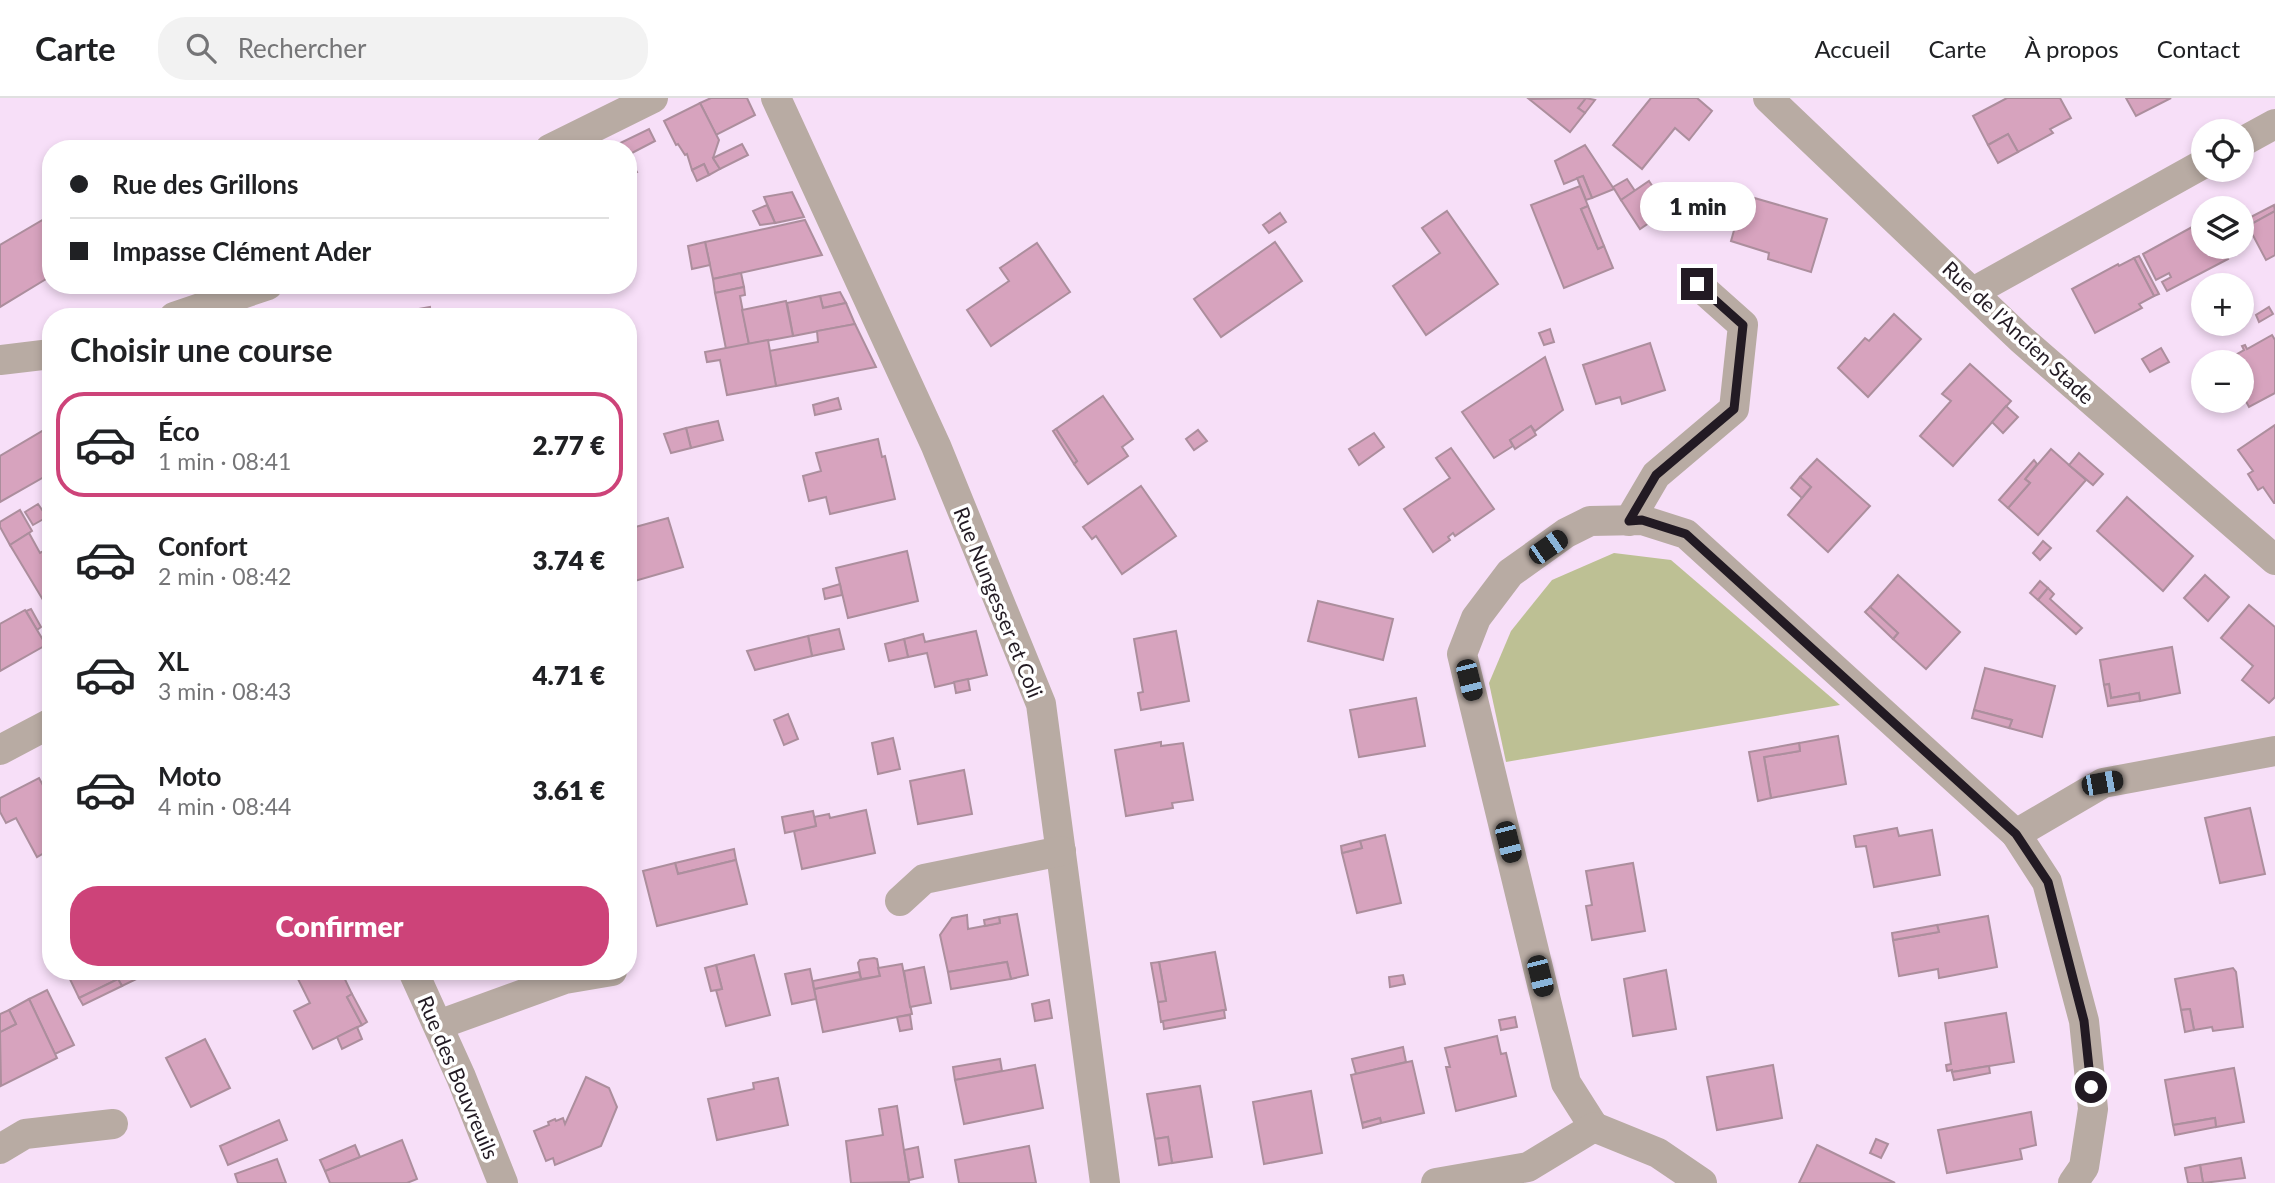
<!DOCTYPE html>
<html lang="fr">
<meta charset="utf-8">
<style>
:root{--surface:#fff;--page:#f2f2f2;--text:#202124;--muted:#757577;--line:#e0e0e0;--accent:#cd4379}
body{margin:0;font-family:Lato,sans-serif;background:var(--page);color:var(--text);height:100vh;display:flex;flex-direction:column;font-size:26px;white-space:nowrap}
*{box-sizing:border-box;margin:0}
p{font-size:23px;color:var(--muted)}
.icon{flex:none;width:38px;height:38px;fill:none;stroke:currentColor;stroke-width:2;stroke-linecap:round;stroke-linejoin:round}
.map{position:relative;flex:1;overflow:hidden}
.sheet{position:absolute;left:42px;top:210px;width:595px;height:672px;display:flex;flex-direction:column;background:var(--surface);border-radius:28px;box-shadow:0 4px 10px #0003}
.sheet>*{flex:none}
.banner{position:absolute;left:42px;top:42px;width:595px;height:154px;border-radius:28px;box-shadow:0 4px 10px #0003;display:grid;align-content:center;height:154px;padding:0 28px;background:var(--surface)}
.fabs{position:absolute;left:2191px;top:21px;display:grid;gap:14px}
.fabs a{display:grid;place-items:center;width:63px;height:63px;border-radius:50%;background:var(--surface);box-shadow:0 4px 10px #0003;font-size:35px}
.end{position:absolute;width:32px;height:32px;margin:-16px;border:9px solid #221a23;background:#fff;box-shadow:0 0 0 4px #fff}
.from{border-radius:50%}
.bubble{position:absolute;height:49px;border-radius:24px;background:var(--surface);box-shadow:0 4px 10px #0003;font-size:23px;font-weight:800;line-height:49px;text-align:center}
.car{position:absolute;width:21px;height:42px;margin:-21px -10px;border-radius:9px;box-shadow:0 0 5px 2px #0007;background:linear-gradient(#222 24%,#8ab4d8 0 40%,#222 0 76%,#8ab4d8 0 86%,#222 0)}
.banner b{display:flex;align-items:center;gap:24px;height:66px;font-size:26px}
.banner b+b{border-top:2px solid var(--line)}
.banner i{width:18px;height:18px;background:var(--text)}
ul{padding:0;list-style:none}
li{display:flex;align-items:center;gap:21px;height:105px;margin:0 14px 10px;padding:0 14px;border:4px solid transparent;border-radius:28px}
li div{flex:1}
li b{display:block;font-size:26px}
li em{font-style:normal;font-weight:800}
li.active{border-color:var(--accent)}
li>.icon{width:63px;height:63px;stroke-width:1.5}
h2{padding:0 28px;font-size:32px;line-height:84px}
.action{display:flex;gap:14px;margin-top:auto;padding:14px 28px}
.action a{flex:1;height:80px;border-radius:28px;background:var(--accent);color:#fff;font-size:28px;font-weight:800;line-height:80px;text-align:center}
header{display:flex;align-items:center;gap:42px;box-sizing:border-box;height:98px;padding:0 35px;background:var(--surface);border-bottom:2px solid var(--line)}
header strong{font-size:33px}
nav{display:flex;gap:38px;margin-inline-start:auto;font-size:24px}
.search{width:490px;height:63px;background:var(--page);display:flex;align-items:center;gap:18px;box-sizing:border-box;padding:0 24px;border-radius:28px;color:var(--muted);font-size:26px}
.map>svg:first-child{display:block}
.green{fill:#bdc094}
.building{fill:#d7a3be;stroke:#ac8e9d;stroke-width:2}
.lines{fill:none;stroke-linecap:round;stroke-linejoin:round}
.street{stroke:#b8aba3;stroke-width:30}
.route{stroke:#221a23;stroke-width:9}
.labels{text-anchor:middle;dominant-baseline:central;stroke-width:7;stroke-linejoin:round;paint-order:stroke}
.street-label{font-size:21px;fill:#221a23;stroke:#fff}
</style>
<header>
<strong>Carte</strong>
<div class="search"><svg class="icon" aria-label="search" viewBox="0 0 24 24"><circle cx="10" cy="10" r="6"/><path d="M15 15l6 6"/></svg>Rechercher</div>
<nav><a>Accueil</a><a>Carte</a><a>À propos</a><a>Contact</a></nav>
</header>
<div class="map">
<svg width="2275" height="1085" viewBox="0 0 2275 1085">
<rect width="100%" height="100%" fill="#f7dff8"/>
<!-- green -->
<path class="green" d="M1614,455L1671,462L1840,607L1506,664L1489,585L1511,533L1552,482Z"/>
<!-- building -->
<g class="building">
<path d="M711,0H747L755,17L716,37L700,5Z"/>
<path d="M1586,0L1595,2L1585,15L1578,10Z"/>
<path d="M1586,0L1578,10L1585,15L1570,34L1529,1Z"/>
<path d="M1651,0H1697L1712,13L1689,42L1675,30L1642,71L1613,47Z"/>
<path d="M2007,0H2060L2071,20L2050,31L2053,35L2018,54L2008,36L1988,47L1973,18Z"/>
<path d="M2126,0H2171L2136,18Z"/>
<path d="M700,5L719,42L713,60L720,71L709,77L704,66L692,72L687,56L685,57L678,46L676,47L664,23Z"/>
<path d="M649,31L655,43L628,57V51H608Z"/>
<path d="M2008,36L2018,54L1998,65L1988,47Z"/>
<path d="M742,46L748,57L720,71L713,60Z"/>
<path d="M1585,47L1614,91L1592,100L1583,78L1564,86L1555,63Z"/>
<path d="M628,58L637,74L628,79Z"/>
<path d="M704,66L709,77L697,83L692,72Z"/>
<path d="M1583,78L1592,100L1586,102L1577,80Z"/>
<path d="M1627,81L1635,93L1621,102L1613,89Z"/>
<path d="M1649,83L1668,112L1640,131L1621,102Z"/>
<path d="M1580,88L1588,108L1581,111L1598,151L1604,148L1613,170L1564,190L1531,107Z"/>
<path d="M792,94L804,119L775,125L764,99Z"/>
<path d="M1744,97L1827,121L1811,174L1768,161L1769,155L1731,143Z"/>
<path d="M767,107L775,125L760,127L753,113Z"/>
<path d="M2274,107L2275,113L2248,128L2245,122Z"/>
<path d="M1588,108L1604,148L1598,151L1581,111Z"/>
<path d="M1447,113L1498,186L1426,237L1393,188L1440,155L1422,130Z"/>
<path d="M2275,113V157L2266,162L2248,128Z"/>
<path d="M1280,115L1286,124L1269,135L1263,127Z"/>
<path d="M51,117V178L0,209V147Z"/>
<path d="M805,122L822,157L713,181L705,144Z"/>
<path d="M2203,123V149H2221L2228,161L2167,193L2162,184L2171,179L2169,175L2156,182L2143,156Z"/>
<path d="M705,144L710,167L692,171L688,148Z"/>
<path d="M1275,144L1302,183L1221,239L1194,201Z"/>
<path d="M1037,145L1070,194L991,248L967,212L1009,183L1000,170Z"/>
<path d="M2139,158L2159,196L2154,198L2134,160Z"/>
<path d="M2134,160L2154,198L2139,206L2142,210L2095,235L2072,191L2118,166L2119,168Z"/>
<path d="M741,175L744,189L715,195L713,181Z"/>
<path d="M744,189L745,197L740,198L749,246L726,251L715,195Z"/>
<path d="M840,194L846,205L823,210L820,198Z"/>
<path d="M820,198L823,210L846,205L855,226L793,238L787,205Z"/>
<path d="M786,203L793,238L749,246L742,212Z"/>
<path d="M430,209L431,219H375Z"/>
<path d="M2269,209L2273,216L2259,224L2256,217Z"/>
<path d="M1894,216L1921,241L1868,299L1838,270L1865,240L1869,243Z"/>
<path d="M855,226L876,269L776,288L769,253L818,244L817,233Z"/>
<path d="M1550,231L1554,244L1544,247L1539,235Z"/>
<path d="M2272,237L2275,242V295L2249,309L2242,296V264H2233L2230,260L2244,252L2242,248L2245,247L2247,251Z"/>
<path d="M768,242L776,288L727,297L720,262L707,264L705,254Z"/>
<path d="M1650,245L1665,292L1622,306L1620,299L1596,306L1583,267Z"/>
<path d="M2161,250L2169,264L2150,274L2142,261Z"/>
<path d="M1545,259L1563,312L1535,333L1531,328L1510,342L1513,348L1494,360L1462,314Z"/>
<path d="M1970,266L2011,303L1953,368L1920,338L1951,303L1942,296Z"/>
<path d="M1103,298L1133,341L1122,349L1128,358L1088,386L1074,366L1077,363L1056,331Z"/>
<path d="M838,300L841,311L815,317L813,307Z"/>
<path d="M2006,308L2018,319L2003,335L1992,324Z"/>
<path d="M718,323L723,342L691,350L686,330Z"/>
<path d="M2275,327V405H2274L2263,389L2258,392L2248,376L2253,373L2238,352Z"/>
<path d="M1531,328L1536,337L1515,351L1510,342Z"/>
<path d="M686,330L691,350L671,355L664,336Z"/>
<path d="M1056,331L1077,363L1074,366L1053,333Z"/>
<path d="M44,332L51,345V375L0,404V358Z"/>
<path d="M1198,332L1207,343L1194,352L1186,341Z"/>
<path d="M1374,335L1384,349L1359,367L1349,351Z"/>
<path d="M878,341L882,359L885,358L895,401L830,416L826,399L809,403L803,378L821,373L816,355Z"/>
<path d="M1451,350L1494,411L1455,438L1453,435L1448,439L1450,442L1433,454L1404,411L1450,380L1436,360Z"/>
<path d="M2051,351L2086,382L2038,437L2008,410L2030,385L2025,381Z"/>
<path d="M2079,355L2103,376L2093,387L2069,367Z"/>
<path d="M1817,361L1870,408L1828,454L1788,417L1811,389L1800,379Z"/>
<path d="M2034,362L2037,366L2025,381L2030,385L2008,410L1999,402Z"/>
<path d="M1800,379L1811,389L1802,400L1791,390Z"/>
<path d="M1141,388L1176,438L1122,476L1096,438L1092,441L1083,429Z"/>
<path d="M2127,399L2193,458L2163,493L2097,433Z"/>
<path d="M38,406L47,419L33,427L25,414Z"/>
<path d="M20,412L32,433L10,447L0,429V424Z"/>
<path d="M668,420L683,469L628,485V431Z"/>
<path d="M29,435L40,455L51,449V504L46,507L10,447Z"/>
<path d="M2043,443L2051,450L2040,462L2033,455Z"/>
<path d="M907,453L918,503L848,520L836,470Z"/>
<path d="M1898,477L1960,534L1926,571L1893,541L1898,535L1870,509Z"/>
<path d="M2205,477L2229,499L2208,523L2184,500Z"/>
<path d="M2040,483L2048,490L2038,502L2030,495Z"/>
<path d="M840,486L842,497L825,501L823,491Z"/>
<path d="M2048,490L2054,496L2050,501L2082,530L2076,536L2038,502Z"/>
<path d="M1318,503L1393,521L1383,562L1308,543Z"/>
<path d="M2249,507L2275,529V599L2269,605L2242,582L2253,568L2221,540Z"/>
<path d="M1870,509L1898,535L1893,541L1865,514Z"/>
<path d="M31,511L41,529L37,532L26,513Z"/>
<path d="M25,512L46,547L0,573V526Z"/>
<path d="M839,531L844,551L812,558L808,538Z"/>
<path d="M976,533L987,577L935,589L927,555L908,559L904,541L923,536L925,544Z"/>
<path d="M1176,533L1189,603L1141,612L1138,595L1143,594L1134,541Z"/>
<path d="M808,538L812,558L755,572L747,553Z"/>
<path d="M904,541L908,559L889,563L885,546Z"/>
<path d="M2172,549L2180,595L2140,603L2139,595L2111,600L2109,586L2104,587L2100,562Z"/>
<path d="M1985,570L2055,588L2042,639L2009,630L2012,622L1974,612Z"/>
<path d="M968,581L970,592L956,595L954,584Z"/>
<path d="M2109,586L2111,600L2139,595L2140,603L2108,608L2104,587Z"/>
<path d="M1416,600L1425,648L1359,659L1350,612Z"/>
<path d="M1974,612L2012,622L2009,630L1972,620Z"/>
<path d="M788,616L798,641L784,647L774,622Z"/>
<path d="M1838,638L1846,686L1771,700L1764,659L1800,653L1799,645Z"/>
<path d="M893,640L900,671L878,676L872,645Z"/>
<path d="M1161,644V648L1183,645L1193,702L1172,705L1173,710L1126,718L1115,652Z"/>
<path d="M1799,645L1800,653L1764,659L1771,700L1758,703L1749,654Z"/>
<path d="M964,672L972,716L918,726L910,683Z"/>
<path d="M39,680L51,702V751L37,759L16,720L6,725L0,714V700Z"/>
<path d="M2250,710L2265,776L2220,785L2205,720Z"/>
<path d="M866,712L875,755L802,771L794,733L816,728L814,719L829,716L830,720Z"/>
<path d="M813,713L816,728L785,735L782,719Z"/>
<path d="M1897,730L1899,738L1932,732L1940,777L1874,789L1866,748L1856,749L1854,738Z"/>
<path d="M1385,737L1401,805L1357,815L1342,755L1362,750L1360,743Z"/>
<path d="M1360,743L1362,750L1342,755L1341,748Z"/>
<path d="M734,751L736,762L678,776L675,765Z"/>
<path d="M736,762L747,806L657,828L643,773L675,765L678,776Z"/>
<path d="M1633,765L1645,833L1592,842L1586,808L1592,807L1586,773Z"/>
<path d="M1017,816L1028,877L1011,881L1007,864L948,874L940,837L952,820L967,817L968,831L1000,825L999,819Z"/>
<path d="M1988,818L1997,869L1939,880L1938,871L1899,878L1893,842L1939,834L1937,827Z"/>
<path d="M999,819L1000,825L985,828L984,822Z"/>
<path d="M1937,827L1939,834L1893,842L1892,835Z"/>
<path d="M1215,854L1226,912L1161,924L1158,904L1166,903L1159,864Z"/>
<path d="M754,857L770,917L726,928L716,892L722,891L716,867Z"/>
<path d="M874,860L877,861L880,878L861,881L858,865L860,862Z"/>
<path d="M1007,864L1011,881L951,891L948,874Z"/>
<path d="M1159,864L1166,903L1158,904L1151,865Z"/>
<path d="M902,866L912,916L823,934L814,891L880,878L878,870Z"/>
<path d="M716,867L722,891L711,893L705,870Z"/>
<path d="M924,869L931,905L910,909L904,873Z"/>
<path d="M2233,870L2236,874L2243,929L2213,933L2212,929L2194,932L2190,911L2181,912L2175,881Z"/>
<path d="M810,871L816,901L792,906L785,876Z"/>
<path d="M1666,872L1676,931L1633,938L1624,881Z"/>
<path d="M66,873H153L122,888L118,881L79,900Z"/>
<path d="M299,873H341L352,896L347,899L362,927L313,951L294,913L310,905L295,875Z"/>
<path d="M859,874L861,881L814,891L813,883Z"/>
<path d="M1403,877L1405,886L1390,889L1389,879Z"/>
<path d="M118,881L122,888L83,907L79,900Z"/>
<path d="M47,892L74,947L55,956L29,901Z"/>
<path d="M352,896L367,924L362,927L347,899Z"/>
<path d="M29,901L57,960L1,988L0,934L16,926L9,912Z"/>
<path d="M1049,902L1052,920L1035,923L1032,906Z"/>
<path d="M2190,911L2194,932L2185,934L2181,912Z"/>
<path d="M9,912L16,926L0,934V916Z"/>
<path d="M1224,912L1225,920L1164,931L1163,923Z"/>
<path d="M2006,915L2014,964L1952,974V972L1947,973L1946,967L1951,966L1945,925Z"/>
<path d="M910,917L912,931L900,933L897,919Z"/>
<path d="M1515,919L1517,929L1501,932L1499,922Z"/>
<path d="M357,929L362,941L342,951L337,939Z"/>
<path d="M1497,938L1501,956L1506,955L1516,998L1456,1013L1446,969H1450L1445,950Z"/>
<path d="M205,941L230,990L191,1009L166,960Z"/>
<path d="M1403,949L1406,964L1356,976L1352,961Z"/>
<path d="M1000,961L1002,973L955,982L953,969Z"/>
<path d="M1412,963L1424,1015L1381,1025L1380,1020L1362,1025L1351,977Z"/>
<path d="M1035,967L1043,1010L964,1026L955,982Z"/>
<path d="M1773,967L1782,1020L1717,1032L1707,979Z"/>
<path d="M1989,968L1990,975L1954,982L1952,974Z"/>
<path d="M2234,970L2244,1024L2216,1029L2215,1020L2173,1027L2165,982Z"/>
<path d="M586,979L609,990L617,1009L601,1048L555,1067L553,1060L546,1063L534,1033L549,1027L548,1024L555,1021L556,1023L563,1020L565,1026Z"/>
<path d="M778,980L788,1027L717,1042L708,1001L754,991L753,985Z"/>
<path d="M1200,988L1212,1059L1172,1065L1168,1039L1155,1041L1147,996Z"/>
<path d="M1311,993L1322,1055L1264,1066L1253,1004Z"/>
<path d="M897,1008L909,1084L851,1085L846,1043L883,1037L879,1011Z"/>
<path d="M2031,1014L2036,1047L2020,1051L2022,1061L1947,1075L1938,1032Z"/>
<path d="M1380,1020L1381,1025L1363,1030L1362,1025Z"/>
<path d="M2215,1020L2216,1029L2175,1037L2173,1027Z"/>
<path d="M279,1022L287,1042L228,1067L220,1048Z"/>
<path d="M1168,1039L1172,1065L1159,1067L1155,1041Z"/>
<path d="M1876,1041L1888,1046L1881,1060L1870,1055Z"/>
<path d="M402,1042L417,1081L407,1085H330L325,1073Z"/>
<path d="M355,1047L360,1059L325,1073L320,1062Z"/>
<path d="M1817,1047L1895,1085H1799Z"/>
<path d="M1029,1048L1036,1085H959L955,1062Z"/>
<path d="M918,1049L923,1079L909,1082L904,1052Z"/>
<path d="M2241,1060L2245,1080L2203,1085L2200,1067Z"/>
<path d="M277,1061L286,1085H238L235,1076Z"/>
<path d="M2200,1067L2203,1085H2188L2185,1070Z"/>
</g>
<g class="lines">
<!-- street -->
<g class="street">
<path d="M776,0L936,348L1041,606L1105,1085"/>
<path d="M1768,0L2021,241L2275,462"/>
<path d="M2242,44L2275,26"/>
<path d="M550,51L653,0"/>
<path d="M1973,194L2203,66"/>
<path d="M174,219L268,187"/>
<path d="M0,262L51,256"/>
<path d="M1629,423L1656,377L1734,311L1743,227L1697,186"/>
<path d="M0,652L51,625"/>
<path d="M900,803L924,781L1061,753"/>
<path d="M413,873L461,979L503,1085"/>
<path d="M438,927L565,881L612,873"/>
<path d="M1594,1029L1566,985L1462,556L1476,520L1510,475L1566,435L1590,423L1642,422L1686,436L2016,736"/>
<path d="M0,1051L25,1036L113,1026"/>
<path d="M1436,1085L1528,1069L1594,1029L1658,1055L1702,1085"/>
<path d="M2073,1085L2084,1069L2093,1011L2084,923L2047,784L2016,736L2103,685L2275,653"/>
</g>
</g>
<g class="lines">
<!-- route -->
<path class="route" d="M1697,186L1743,227L1734,311L1656,377L1629,423L1642,422L1686,436L2016,736L2048,784L2084,923L2091,989"/>
</g>
<g class="labels">
<!-- street labels -->
<g class="street-label">
<text transform="translate(2019 234) rotate(43)">Rue de l’Ancien Stade</text>
<text transform="translate(999 504) rotate(68)">Rue Nungesser et Coli</text>
<text transform="translate(459 979) rotate(67)">Rue des Bouvreuils</text>
</g>
</g>
</svg>
<div class="fabs">
<a><svg class="icon" aria-label="locate" viewBox="0 0 24 24"><circle cx="12" cy="12" r="6"/><path d="M12 2v4M12 18v4M2 12h4M18 12h4"/></svg></a>
<a><svg class="icon" aria-label="layers" viewBox="0 0 24 24"><path d="M12 4l9 5-9 5-9-5zM3 14l9 5 9-5"/></svg></a>
<a>+</a>
<a>−</a>
</div>
<i class="end from" style="left:2091px;top:989px"></i>
<i class="end" style="left:1697px;top:186px"></i>
<div class="bubble" style="left:1640px;top:84px;width:116px">1 min</div>
<i class="car" style="left:1548px;top:449px;rotate:55deg"></i>
<i class="car" style="left:1469px;top:582px;rotate:166deg"></i>
<i class="car" style="left:2102px;top:685px;rotate:80deg"></i>
<i class="car" style="left:1508px;top:744px;rotate:166deg"></i>
<i class="car" style="left:1540px;top:878px;rotate:166deg"></i>
<div class="banner">
<b><i class="from"></i>Rue des Grillons</b>
<b><i></i>Impasse Clément Ader</b>
</div>
<section class="sheet">
<h2>Choisir une course</h2>
<ul>
<li class="active"><svg class="icon" aria-label="car" viewBox="0 0 24 24"><path d="M5 17H2v-5l4-1 3-4h7l3 4 3 1v5h-3M9 17h6M6 11h13"/><circle cx="7" cy="17" r="2"/><circle cx="17" cy="17" r="2"/></svg><div><b>Éco</b><p>1 min · 08:41</p></div><em>2.77 €</em></li>
<li><svg class="icon" aria-label="car" viewBox="0 0 24 24"><path d="M5 17H2v-5l4-1 3-4h7l3 4 3 1v5h-3M9 17h6M6 11h13"/><circle cx="7" cy="17" r="2"/><circle cx="17" cy="17" r="2"/></svg><div><b>Confort</b><p>2 min · 08:42</p></div><em>3.74 €</em></li>
<li><svg class="icon" aria-label="car" viewBox="0 0 24 24"><path d="M5 17H2v-5l4-1 3-4h7l3 4 3 1v5h-3M9 17h6M6 11h13"/><circle cx="7" cy="17" r="2"/><circle cx="17" cy="17" r="2"/></svg><div><b>XL</b><p>3 min · 08:43</p></div><em>4.71 €</em></li>
<li><svg class="icon" aria-label="car" viewBox="0 0 24 24"><path d="M5 17H2v-5l4-1 3-4h7l3 4 3 1v5h-3M9 17h6M6 11h13"/><circle cx="7" cy="17" r="2"/><circle cx="17" cy="17" r="2"/></svg><div><b>Moto</b><p>4 min · 08:44</p></div><em>3.61 €</em></li>
</ul>
<div class="action"><a>Confirmer</a></div>
</section>
</div>
